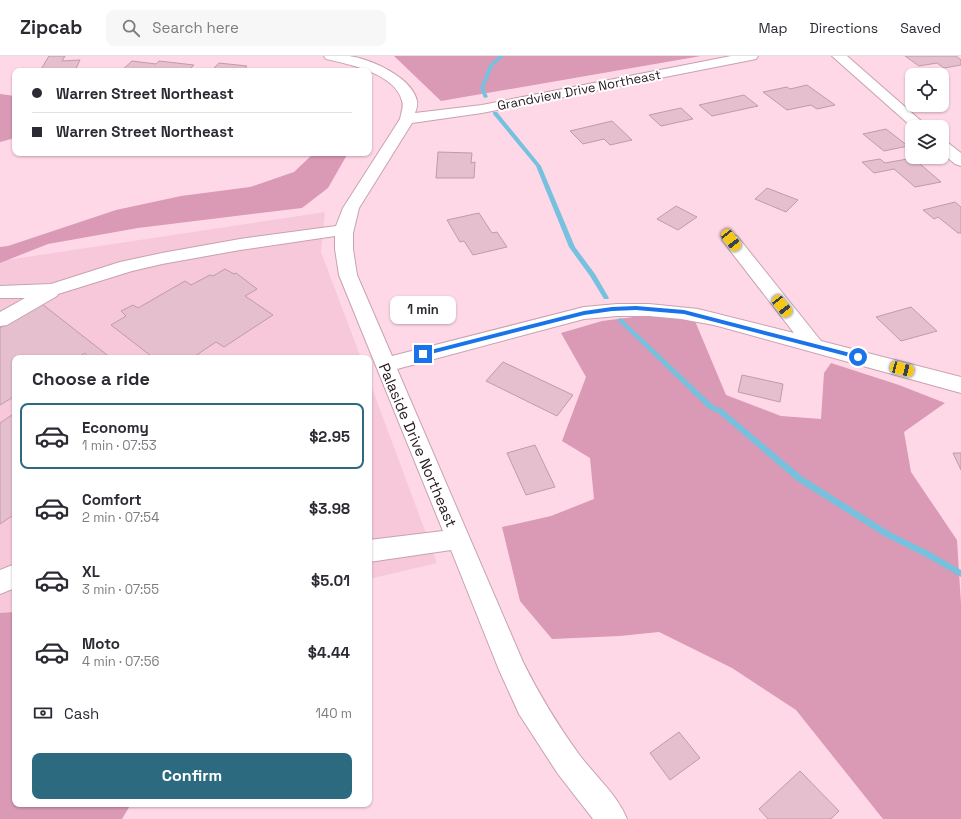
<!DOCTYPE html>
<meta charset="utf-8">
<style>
:root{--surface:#fff;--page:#f7f7f7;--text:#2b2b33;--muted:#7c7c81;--line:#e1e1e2;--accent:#2b6a7f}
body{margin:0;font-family:"Space Grotesk",sans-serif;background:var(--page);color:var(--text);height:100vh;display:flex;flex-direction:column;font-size:15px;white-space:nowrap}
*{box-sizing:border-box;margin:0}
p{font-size:13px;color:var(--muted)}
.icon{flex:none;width:22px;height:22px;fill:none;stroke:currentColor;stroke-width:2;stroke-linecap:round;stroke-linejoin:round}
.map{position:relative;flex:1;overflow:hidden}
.sheet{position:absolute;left:12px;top:299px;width:360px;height:452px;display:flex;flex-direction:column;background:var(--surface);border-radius:8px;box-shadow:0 1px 3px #0004}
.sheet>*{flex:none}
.guide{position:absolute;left:12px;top:12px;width:360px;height:88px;border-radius:8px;box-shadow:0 1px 3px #0004;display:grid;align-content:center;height:88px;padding:0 20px;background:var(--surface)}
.buttons{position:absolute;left:905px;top:12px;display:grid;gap:8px}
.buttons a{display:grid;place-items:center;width:44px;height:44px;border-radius:8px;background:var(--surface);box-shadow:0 1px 3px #0004;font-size:20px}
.end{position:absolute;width:18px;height:18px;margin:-9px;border:5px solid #1a73e8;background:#fff;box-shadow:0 0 0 2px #fff}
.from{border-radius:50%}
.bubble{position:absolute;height:28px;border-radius:8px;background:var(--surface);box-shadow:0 1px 3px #0004;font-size:13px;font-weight:700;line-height:28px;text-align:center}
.car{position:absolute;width:12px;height:24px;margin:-12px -6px;border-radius:5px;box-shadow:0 0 3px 1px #0007;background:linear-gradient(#f5c518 24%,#345 0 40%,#f5c518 0 76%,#345 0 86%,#f5c518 0)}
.guide b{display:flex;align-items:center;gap:14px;height:38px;font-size:15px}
.guide b+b{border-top:1px solid var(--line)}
.guide i{width:10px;height:10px;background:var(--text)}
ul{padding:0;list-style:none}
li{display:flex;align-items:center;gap:12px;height:66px;margin:0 8px 6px;padding:0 12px;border:2px solid transparent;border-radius:8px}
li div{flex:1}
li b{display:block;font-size:15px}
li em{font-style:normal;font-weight:700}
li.current{border-color:var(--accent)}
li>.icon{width:36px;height:36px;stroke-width:1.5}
h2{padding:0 20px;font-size:18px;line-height:48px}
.pay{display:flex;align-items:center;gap:10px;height:44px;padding:0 20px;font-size:15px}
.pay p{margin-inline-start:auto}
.action{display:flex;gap:8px;margin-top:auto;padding:8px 20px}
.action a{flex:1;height:46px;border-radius:8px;background:var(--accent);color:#fff;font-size:16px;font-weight:700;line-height:46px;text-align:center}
header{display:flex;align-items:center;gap:24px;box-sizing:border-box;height:56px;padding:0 20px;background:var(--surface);border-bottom:1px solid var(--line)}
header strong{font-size:19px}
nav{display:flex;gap:22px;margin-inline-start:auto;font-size:14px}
.search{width:280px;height:36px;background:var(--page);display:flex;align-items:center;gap:10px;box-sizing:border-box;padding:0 14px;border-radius:8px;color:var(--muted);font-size:15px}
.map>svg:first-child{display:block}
.built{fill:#f6c8da}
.forest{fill:#da99b4}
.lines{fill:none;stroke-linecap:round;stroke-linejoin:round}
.stream{fill:#76c1dd;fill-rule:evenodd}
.building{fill:#e5bfcd;stroke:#bf9ba9}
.minor-casing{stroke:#c7a2b0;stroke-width:2}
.minor{fill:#fff;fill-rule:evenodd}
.route{fill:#1a73e8}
.labels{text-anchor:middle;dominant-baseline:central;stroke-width:4;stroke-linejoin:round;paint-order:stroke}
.far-street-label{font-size:13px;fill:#26181e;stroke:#fff}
.street-label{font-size:15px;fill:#26181e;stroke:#fff}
</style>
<header>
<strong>Zipcab</strong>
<div class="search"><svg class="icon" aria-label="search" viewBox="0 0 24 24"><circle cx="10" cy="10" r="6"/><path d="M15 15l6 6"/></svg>Search here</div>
<nav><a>Map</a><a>Directions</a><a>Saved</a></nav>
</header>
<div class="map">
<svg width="961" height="763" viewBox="0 0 961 763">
<rect width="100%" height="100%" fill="#ffd8e7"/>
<!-- built -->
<g class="built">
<path d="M325,156L321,196L361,302H15V607L0,603V205Z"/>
<path d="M369,324L437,507L369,523Z"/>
</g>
<!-- forest -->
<g class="forest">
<path d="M394,0H701L441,45Z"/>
<path d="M0,38L15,40V82L0,86Z"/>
<path d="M314,97H348L328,132L302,152L138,172L48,188L0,207V191L8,190L116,154L181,140L250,131L294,116Z"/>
<path d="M650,259L695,265L726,339L781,360L821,363L824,317L831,307L899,329L945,347L904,376L911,416L957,484L961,548V763H883L796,654L732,612L659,576L620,580L552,583L520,545L502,471L551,460L594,443L590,402L562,385L586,321L561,277L602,265Z"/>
<path d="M15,556V748H131L122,763H0V557Z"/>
</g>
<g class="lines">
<!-- stream -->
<g class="stream">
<path d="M499,0H504L493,10L484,32L488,41L484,42L480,32L489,9Z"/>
<path d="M493,56H497L541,110L575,191L595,218L609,242L608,243H604L590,220L569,191L536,110L493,58Z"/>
<path d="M620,262L622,263L714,350L721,352L803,421L890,476L930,496L961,514V521L924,500L884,480L797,425L717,356L710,354L618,265L617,264L618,263Z"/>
</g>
</g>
<!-- building -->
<g class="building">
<path d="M49,0H65L62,5L80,4L75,15H40Z"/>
<path d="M905,0H956L961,4V9L944,12L937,7L919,10Z"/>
<path d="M132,5L156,8L159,5L194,9L188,15H121Z"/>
<path d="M219,7L247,10L243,15H211Z"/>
<path d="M807,29L835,49L817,53L811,49L787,54L763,36L787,31L790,33Z"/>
<path d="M744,39L758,50L712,60L699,49Z"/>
<path d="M681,52L693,63L661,70L649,59Z"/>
<path d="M612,65L632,84L610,89L604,83L583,88L570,75Z"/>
<path d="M886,73L908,90L884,95L863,78Z"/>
<path d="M438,96L472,97L471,107L475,106L474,122H436Z"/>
<path d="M913,102L941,126L915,131L894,113L874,117L862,106L880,103L885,107Z"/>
<path d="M767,132L798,144L786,156L755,143Z"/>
<path d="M955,146L961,151V177H958L938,161L934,163L923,154Z"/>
<path d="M676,150L697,161L678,174L657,163Z"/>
<path d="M479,157L492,177L497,176L507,191L473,199L464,185L460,186L447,164Z"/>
<path d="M225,213L234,218L236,217L257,233L245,240L273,259L224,291L216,286L192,302H147L151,300L111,269L126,260L121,255L133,249L138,252L185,225L191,229L210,219L213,220Z"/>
<path d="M42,248L111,302H89L85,297L77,302H15V340L0,349V272Z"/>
<path d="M911,251L937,275L901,285L876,261Z"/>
<path d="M503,306L573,339L557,360L486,325Z"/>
<path d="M742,319L783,328L780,346L738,336Z"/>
<path d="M15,357V431L13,432L15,435V458L0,468V367Z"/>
<path d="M535,389L555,431L526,439L507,397Z"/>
<path d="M953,397H961V414Z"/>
<path d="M679,676L700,702L670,724L650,697Z"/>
<path d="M800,715L839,755L831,763H768L759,753Z"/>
</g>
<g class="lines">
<defs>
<g id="minor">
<path d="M324,0C332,0 341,0 349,0C371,3 412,21 417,45C418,49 416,54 415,57L482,49L731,0H758L756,3L751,4L482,57L412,67L359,152L353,177V193L357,219L392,300L584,251L617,248H649L698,253L794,277L722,184L725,180L731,179L737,180L821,285L961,321V337L714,269L681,263L649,260H617L584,263L397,313L523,606C539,638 557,668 578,697C594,719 617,738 627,763H593L558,718L519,658L499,614L451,494L369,506V484L443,475L339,219L335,193V180L240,194L162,208L132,215L58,238L57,240L7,269L0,270V256L25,242H0V230L51,228L120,206L162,197L240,183L336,170L343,152L400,63C401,58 404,50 402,45C396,18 349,8 326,3Z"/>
<path d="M832,0H847L928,71H912Z"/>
<path d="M942,84L947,86L961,97V110L955,108L942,97Z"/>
<path d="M15,508V532L0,538V514Z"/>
</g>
</defs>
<!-- minor casing -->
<use href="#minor" class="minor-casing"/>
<!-- minor -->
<use href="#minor" class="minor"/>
</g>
<!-- route -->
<path class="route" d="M636,250L684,254L858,299L861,301L858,303L684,258L636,254L612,255L584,259L423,300L420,298L423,296L584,255L612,251Z"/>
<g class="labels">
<!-- far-street labels -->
<g class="far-street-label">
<text transform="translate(579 34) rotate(-11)">Grandview Drive Northeast</text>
</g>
<!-- street labels -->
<g class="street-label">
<text transform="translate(418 389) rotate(67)">Palaside Drive Northeast</text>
</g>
</g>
</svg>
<div class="buttons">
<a><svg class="icon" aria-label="locate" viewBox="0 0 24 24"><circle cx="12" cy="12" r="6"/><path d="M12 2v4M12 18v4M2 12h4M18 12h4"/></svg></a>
<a><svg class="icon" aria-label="layers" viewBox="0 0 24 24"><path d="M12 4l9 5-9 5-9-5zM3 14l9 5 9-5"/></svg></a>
</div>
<i class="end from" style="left:858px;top:301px"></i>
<i class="end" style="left:423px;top:298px"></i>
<div class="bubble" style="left:390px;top:240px;width:66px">1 min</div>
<i class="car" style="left:731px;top:184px;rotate:142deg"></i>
<i class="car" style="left:782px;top:250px;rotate:142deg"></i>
<i class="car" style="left:902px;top:313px;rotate:105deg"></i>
<div class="guide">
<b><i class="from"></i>Warren Street Northeast</b>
<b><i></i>Warren Street Northeast</b>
</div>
<section class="sheet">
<h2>Choose a ride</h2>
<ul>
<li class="current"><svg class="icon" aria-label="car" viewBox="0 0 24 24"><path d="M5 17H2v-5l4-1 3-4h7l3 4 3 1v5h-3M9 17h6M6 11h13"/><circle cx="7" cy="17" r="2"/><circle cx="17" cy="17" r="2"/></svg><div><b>Economy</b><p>1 min · 07:53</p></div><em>$2.95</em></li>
<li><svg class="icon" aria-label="car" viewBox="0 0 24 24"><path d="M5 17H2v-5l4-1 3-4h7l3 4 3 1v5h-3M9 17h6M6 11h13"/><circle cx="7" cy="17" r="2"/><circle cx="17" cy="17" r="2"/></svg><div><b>Comfort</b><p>2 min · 07:54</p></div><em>$3.98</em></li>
<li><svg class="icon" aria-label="car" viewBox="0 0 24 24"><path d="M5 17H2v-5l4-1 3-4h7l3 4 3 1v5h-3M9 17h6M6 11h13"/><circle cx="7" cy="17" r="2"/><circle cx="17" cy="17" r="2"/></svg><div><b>XL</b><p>3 min · 07:55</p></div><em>$5.01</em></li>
<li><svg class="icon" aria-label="car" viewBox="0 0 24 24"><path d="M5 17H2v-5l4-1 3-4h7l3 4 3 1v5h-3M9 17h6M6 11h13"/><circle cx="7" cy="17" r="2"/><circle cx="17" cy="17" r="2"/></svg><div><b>Moto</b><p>4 min · 07:56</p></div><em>$4.44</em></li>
</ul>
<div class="pay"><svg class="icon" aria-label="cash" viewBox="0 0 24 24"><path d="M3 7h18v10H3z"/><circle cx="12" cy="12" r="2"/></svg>Cash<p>140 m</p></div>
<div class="action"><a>Confirm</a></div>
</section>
</div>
